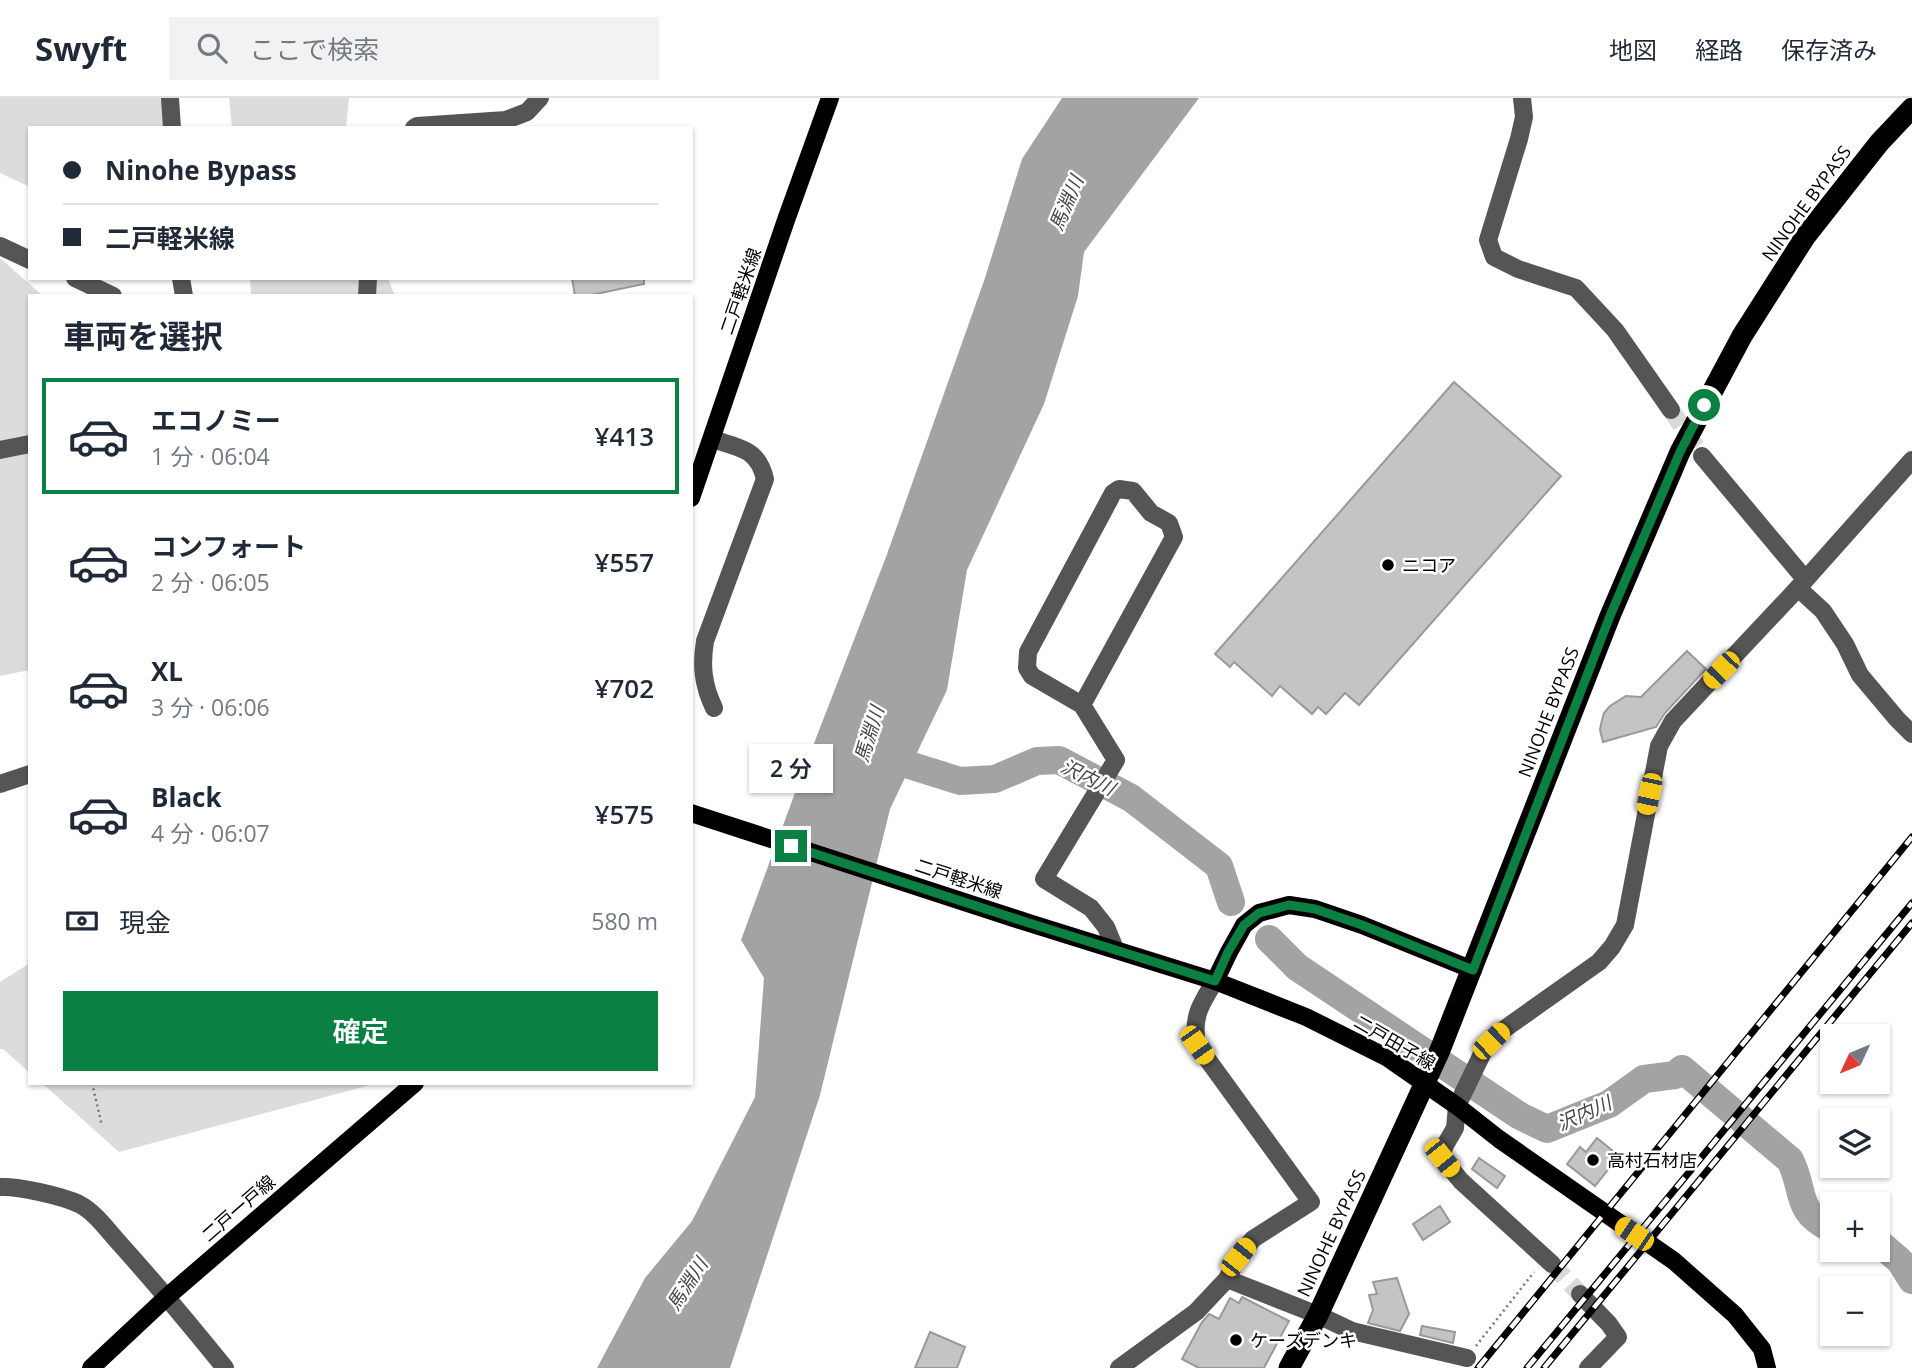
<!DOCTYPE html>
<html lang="ja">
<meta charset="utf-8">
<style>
:root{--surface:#fff;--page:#f2f2f3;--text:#1f2937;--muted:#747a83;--line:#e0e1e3;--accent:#0b8043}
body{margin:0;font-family:"Open Sans","Noto Sans JP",sans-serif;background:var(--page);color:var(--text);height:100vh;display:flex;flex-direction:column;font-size:26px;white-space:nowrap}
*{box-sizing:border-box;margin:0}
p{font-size:23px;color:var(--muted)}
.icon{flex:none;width:38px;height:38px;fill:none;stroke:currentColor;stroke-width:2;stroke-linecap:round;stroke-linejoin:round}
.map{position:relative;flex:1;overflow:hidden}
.details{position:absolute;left:28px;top:196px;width:665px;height:791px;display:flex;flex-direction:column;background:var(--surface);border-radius:0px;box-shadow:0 2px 5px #0004}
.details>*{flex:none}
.guide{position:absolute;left:28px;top:28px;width:665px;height:154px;border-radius:0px;box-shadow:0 2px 5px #0004;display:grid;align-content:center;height:154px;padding:0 35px;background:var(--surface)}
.needle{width:46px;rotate:226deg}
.tools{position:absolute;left:1820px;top:926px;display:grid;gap:14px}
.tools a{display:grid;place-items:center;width:70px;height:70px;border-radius:0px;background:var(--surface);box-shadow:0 2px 5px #0004;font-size:35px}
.end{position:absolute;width:32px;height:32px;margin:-16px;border:9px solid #0b8043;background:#fff;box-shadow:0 0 0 4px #fff}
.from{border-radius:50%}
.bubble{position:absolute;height:49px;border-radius:0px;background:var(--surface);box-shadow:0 2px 5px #0004;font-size:23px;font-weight:600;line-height:49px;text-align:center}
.car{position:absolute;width:21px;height:42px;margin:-21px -10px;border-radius:9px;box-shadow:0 0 5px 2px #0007;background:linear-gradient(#f5c518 24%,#345 0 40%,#f5c518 0 76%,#345 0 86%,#f5c518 0)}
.guide b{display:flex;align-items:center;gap:24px;height:66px;font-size:26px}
.guide b+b{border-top:2px solid var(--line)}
.guide i{width:18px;height:18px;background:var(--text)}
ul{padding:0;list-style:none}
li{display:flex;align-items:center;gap:21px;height:116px;margin:0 14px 10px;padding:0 21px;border:4px solid transparent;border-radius:0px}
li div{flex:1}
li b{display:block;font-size:26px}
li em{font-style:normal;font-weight:600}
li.current{border-color:var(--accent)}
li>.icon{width:63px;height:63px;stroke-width:1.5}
h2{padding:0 35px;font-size:32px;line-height:84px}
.pay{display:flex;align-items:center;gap:18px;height:77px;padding:0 35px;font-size:26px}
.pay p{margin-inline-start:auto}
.button{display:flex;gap:14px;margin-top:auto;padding:14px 35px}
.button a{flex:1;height:80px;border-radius:0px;background:var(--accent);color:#fff;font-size:28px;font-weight:600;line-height:80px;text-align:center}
header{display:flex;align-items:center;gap:42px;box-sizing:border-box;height:98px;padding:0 35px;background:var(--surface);border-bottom:2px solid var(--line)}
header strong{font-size:33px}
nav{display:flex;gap:38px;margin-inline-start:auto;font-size:24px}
.search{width:490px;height:63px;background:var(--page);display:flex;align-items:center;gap:18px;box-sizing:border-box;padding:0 24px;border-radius:0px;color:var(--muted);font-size:26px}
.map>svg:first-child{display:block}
.green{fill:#dcdcdc}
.water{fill:#a3a3a3}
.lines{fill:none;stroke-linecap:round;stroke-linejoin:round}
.river{stroke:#a3a3a3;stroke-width:28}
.building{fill:#c4c4c4;stroke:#999;stroke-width:2}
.minor-tunnel{stroke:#d9d9d9;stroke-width:18;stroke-dasharray:18 9;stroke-linecap:butt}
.path{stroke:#777;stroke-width:2.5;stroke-dasharray:2 3.5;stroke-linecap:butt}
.minor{stroke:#555;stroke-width:18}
.major{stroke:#000;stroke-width:18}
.highway{stroke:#000;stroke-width:21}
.rail-casing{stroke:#000;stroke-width:7}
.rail{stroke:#fff;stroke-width:4.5;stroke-dasharray:13;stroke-linecap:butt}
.route{stroke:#0b8043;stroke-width:9}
.poi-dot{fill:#000;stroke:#fff;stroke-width:2.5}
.labels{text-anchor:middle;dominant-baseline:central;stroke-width:5;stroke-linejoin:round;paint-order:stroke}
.street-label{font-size:18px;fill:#000;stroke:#fff}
.poi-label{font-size:18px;fill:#000;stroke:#fff;text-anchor:start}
.water-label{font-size:19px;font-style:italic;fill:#444;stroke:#fff}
</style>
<header>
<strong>Swyft</strong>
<div class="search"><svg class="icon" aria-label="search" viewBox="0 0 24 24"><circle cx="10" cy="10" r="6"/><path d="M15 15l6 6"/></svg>ここで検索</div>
<nav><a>地図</a><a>経路</a><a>保存済み</a></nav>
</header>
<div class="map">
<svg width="1912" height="1270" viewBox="0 0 1912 1270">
<rect width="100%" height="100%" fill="#fff"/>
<!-- green -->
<g class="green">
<path d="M0,0H164L170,30H30V89L0,75Z"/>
<path d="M229,0H349L346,30H232Z"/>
<path d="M0,160L43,198H30V572L0,578Z"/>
<path d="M250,180H388L395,198H250L251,195Z"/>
<path d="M30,865V975L3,951H0V884Z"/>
<path d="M42,985H369L367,988L119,1054Z"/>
</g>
<!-- water -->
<path class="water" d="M1062,0H1199L1084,154L1078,198L1044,306L967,472L947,592L890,711L820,997L730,1270H597L645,1180L692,1123L755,999L764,880L741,842L796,692L886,459L985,180L1022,61Z"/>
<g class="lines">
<!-- river -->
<g class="river">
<path d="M874,656L960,683L995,681L1037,663L1059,662L1131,700L1219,768L1231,804"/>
<path d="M1269,841L1297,869L1520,1018L1547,1031L1609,1006L1644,981L1675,977L1682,971L1790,1062C1806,1094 1794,1114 1832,1131"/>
<path d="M1878,1144L1900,1163L1912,1182"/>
</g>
</g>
<!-- building -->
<g class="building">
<path d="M572,180H644V186L586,198H575Z"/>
<path d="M1454,284L1561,378L1359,607L1345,595L1326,616L1318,609L1312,616L1280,588L1272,598L1234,564L1230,569L1215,556Z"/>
<path d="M1687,553L1706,571L1665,615L1656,629L1603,644L1600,632L1601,626L1604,615L1610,608L1626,598L1641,599Z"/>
<path d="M1597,1040L1619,1058L1595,1088L1567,1066L1580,1049L1586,1054Z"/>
<path d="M1479,1060L1505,1078L1497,1090L1472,1071Z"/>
<path d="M1440,1108L1450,1124L1423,1142L1413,1126Z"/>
<path d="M1397,1180L1409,1216L1400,1233L1368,1225L1373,1212L1369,1197L1377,1196L1373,1184Z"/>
<path d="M1242,1199L1289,1223L1264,1270H1199L1182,1261L1202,1224L1209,1216L1219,1221L1230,1200L1239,1205Z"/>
<path d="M1422,1228L1455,1234L1453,1245L1420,1237Z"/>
<path d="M930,1234L965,1249L957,1270H915Z"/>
</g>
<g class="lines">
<!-- minor-tunnel -->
<g class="minor-tunnel">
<path d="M1671,312L1702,358"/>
<path d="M1552,1166L1580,1196"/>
</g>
<!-- path -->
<g class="path">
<path d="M92,985L102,1028"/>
<path d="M1476,1248L1534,1174"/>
</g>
<!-- minor -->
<g class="minor">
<path d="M170,0L172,30"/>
<path d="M1522,0L1524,19L1519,41L1488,142L1494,159L1518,171L1576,190L1615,232L1671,312"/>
<path d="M414,30L417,28L506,22L527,14L540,0"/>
<path d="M0,148L30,162"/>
<path d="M75,180L113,198"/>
<path d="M181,180L184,198"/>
<path d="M367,198L368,180"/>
<path d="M712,341C739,350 758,350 765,381L705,543C701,568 703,587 714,610"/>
<path d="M0,352L30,346"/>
<path d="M1702,358L1805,481"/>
<path d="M1798,490L1823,513L1845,546L1860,577L1897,621L1912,636"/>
<path d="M1082,607L1032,578L1027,570L1028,554L1113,395L1119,391L1133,393L1151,415L1169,425L1174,439L1082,607L1116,662L1044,781L1091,810L1106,829L1115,851"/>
<path d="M0,686L30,676"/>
<path d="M0,1089C18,1088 62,1098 79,1106C95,1114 108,1133 121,1147C157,1187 191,1228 225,1270"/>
<path d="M1552,1166L1461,1083L1442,1060L1444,1049L1455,1030L1457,1008L1482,956L1491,943L1503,932L1599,864L1612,849L1625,827L1659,648L1673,623L1798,490L1912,362"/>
<path d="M1227,1181L1318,1217L1352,1233L1467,1260"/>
<path d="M1580,1196L1609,1226L1618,1239L1588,1270"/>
<path d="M1119,1270L1196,1214L1227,1181L1238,1159L1253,1141L1311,1104L1197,947C1192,919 1200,907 1215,883"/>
</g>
<!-- major -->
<g class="major">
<path d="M691,400L786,122L830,0"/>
<path d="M691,715L1029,825L1215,883L1306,919L1388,960L1457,1008L1499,1041L1674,1163L1735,1217L1762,1251L1767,1270"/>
<path d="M1215,883L1229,854L1244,827L1259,815L1289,807L1315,811L1362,827L1473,872"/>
<path d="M91,1270L168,1198L415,985"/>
</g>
<!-- highway -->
<path class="highway" d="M1289,1270L1318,1217L1440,952L1610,518L1680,354L1742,238L1805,139L1879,45L1912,10"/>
<defs>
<g id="rail">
<path d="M1478,1270L1912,739"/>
<path d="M1527,1270L1912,805"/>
<path d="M1544,1270L1912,825"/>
</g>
</defs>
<!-- rail casing -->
<use href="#rail" class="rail-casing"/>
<!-- rail -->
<use href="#rail" class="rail"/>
</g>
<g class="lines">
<!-- route -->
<path class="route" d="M791,748L1029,825L1215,883L1228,854L1244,827L1259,815L1289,807L1315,811L1362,827L1473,872L1610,518L1680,354L1704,307"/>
</g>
<!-- markers -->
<g class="poi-dot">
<circle cx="1388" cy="467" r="7"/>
<circle cx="1593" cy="1062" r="7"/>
<circle cx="1236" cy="1242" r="7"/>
</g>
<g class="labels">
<!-- street labels -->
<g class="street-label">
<text transform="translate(1806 105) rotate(-54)">NINOHE BYPASS</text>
<text transform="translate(740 193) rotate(-71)">二戸軽米線</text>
<text transform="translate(1548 614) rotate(-69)">NINOHE BYPASS</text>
<text transform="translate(959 780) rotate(18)">二戸軽米線</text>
<text transform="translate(1395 944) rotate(30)">二戸田子線</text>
<text transform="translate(238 1110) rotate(-41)">二戸一戸線</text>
<text transform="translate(1331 1135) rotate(-65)">NINOHE BYPASS</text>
</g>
<!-- poi labels -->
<g class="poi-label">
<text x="1402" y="467">ニコア</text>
<text x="1607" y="1062">高村石材店</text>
<text x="1250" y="1242">ケーズデンキ</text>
</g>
<!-- water labels -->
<g class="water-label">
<text transform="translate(1066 105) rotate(-67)">馬淵川</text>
<text transform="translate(869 636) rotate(-73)">馬淵川</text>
<text transform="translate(1088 679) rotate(26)">沢内川</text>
<text transform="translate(1584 1015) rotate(-24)">沢内川</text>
<text transform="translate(687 1186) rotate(-57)">馬淵川</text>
</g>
</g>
</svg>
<div class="tools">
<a><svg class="needle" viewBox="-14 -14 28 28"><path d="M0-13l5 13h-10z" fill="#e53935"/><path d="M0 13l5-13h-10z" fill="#747a83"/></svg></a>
<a><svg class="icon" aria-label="layers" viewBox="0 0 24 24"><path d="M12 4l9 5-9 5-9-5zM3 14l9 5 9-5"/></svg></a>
<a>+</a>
<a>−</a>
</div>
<i class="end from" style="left:1704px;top:307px"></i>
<i class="end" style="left:791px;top:748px"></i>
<div class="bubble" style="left:749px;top:646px;width:84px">2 分</div>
<i class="car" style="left:1721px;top:572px;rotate:224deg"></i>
<i class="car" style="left:1649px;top:696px;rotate:192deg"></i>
<i class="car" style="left:1491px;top:943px;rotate:46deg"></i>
<i class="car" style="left:1197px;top:947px;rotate:145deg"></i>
<i class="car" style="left:1442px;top:1060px;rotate:141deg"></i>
<i class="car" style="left:1634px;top:1136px;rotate:304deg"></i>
<i class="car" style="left:1238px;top:1159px;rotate:38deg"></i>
<div class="guide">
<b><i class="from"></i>Ninohe Bypass</b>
<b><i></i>二戸軽米線</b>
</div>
<section class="details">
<h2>車両を選択</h2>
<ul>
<li class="current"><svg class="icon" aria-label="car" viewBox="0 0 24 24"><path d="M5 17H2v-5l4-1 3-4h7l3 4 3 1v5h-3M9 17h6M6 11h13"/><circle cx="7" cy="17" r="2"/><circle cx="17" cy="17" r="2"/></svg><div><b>エコノミー</b><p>1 分 · 06:04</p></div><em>¥413</em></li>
<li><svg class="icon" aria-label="car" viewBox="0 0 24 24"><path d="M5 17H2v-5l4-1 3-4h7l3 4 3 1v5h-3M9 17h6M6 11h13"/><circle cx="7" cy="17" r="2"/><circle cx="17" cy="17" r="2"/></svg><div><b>コンフォート</b><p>2 分 · 06:05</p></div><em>¥557</em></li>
<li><svg class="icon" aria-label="car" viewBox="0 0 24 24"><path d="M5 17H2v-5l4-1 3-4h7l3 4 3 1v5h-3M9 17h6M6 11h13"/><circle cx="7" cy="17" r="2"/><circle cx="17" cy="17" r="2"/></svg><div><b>XL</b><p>3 分 · 06:06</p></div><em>¥702</em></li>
<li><svg class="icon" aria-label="car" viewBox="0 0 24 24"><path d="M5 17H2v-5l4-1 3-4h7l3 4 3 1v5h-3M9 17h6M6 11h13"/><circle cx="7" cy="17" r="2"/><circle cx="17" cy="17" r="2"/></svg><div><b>Black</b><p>4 分 · 06:07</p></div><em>¥575</em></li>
</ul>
<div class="pay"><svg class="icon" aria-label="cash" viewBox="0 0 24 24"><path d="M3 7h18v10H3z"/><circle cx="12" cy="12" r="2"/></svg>現金<p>580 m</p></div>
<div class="button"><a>確定</a></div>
</section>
</div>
